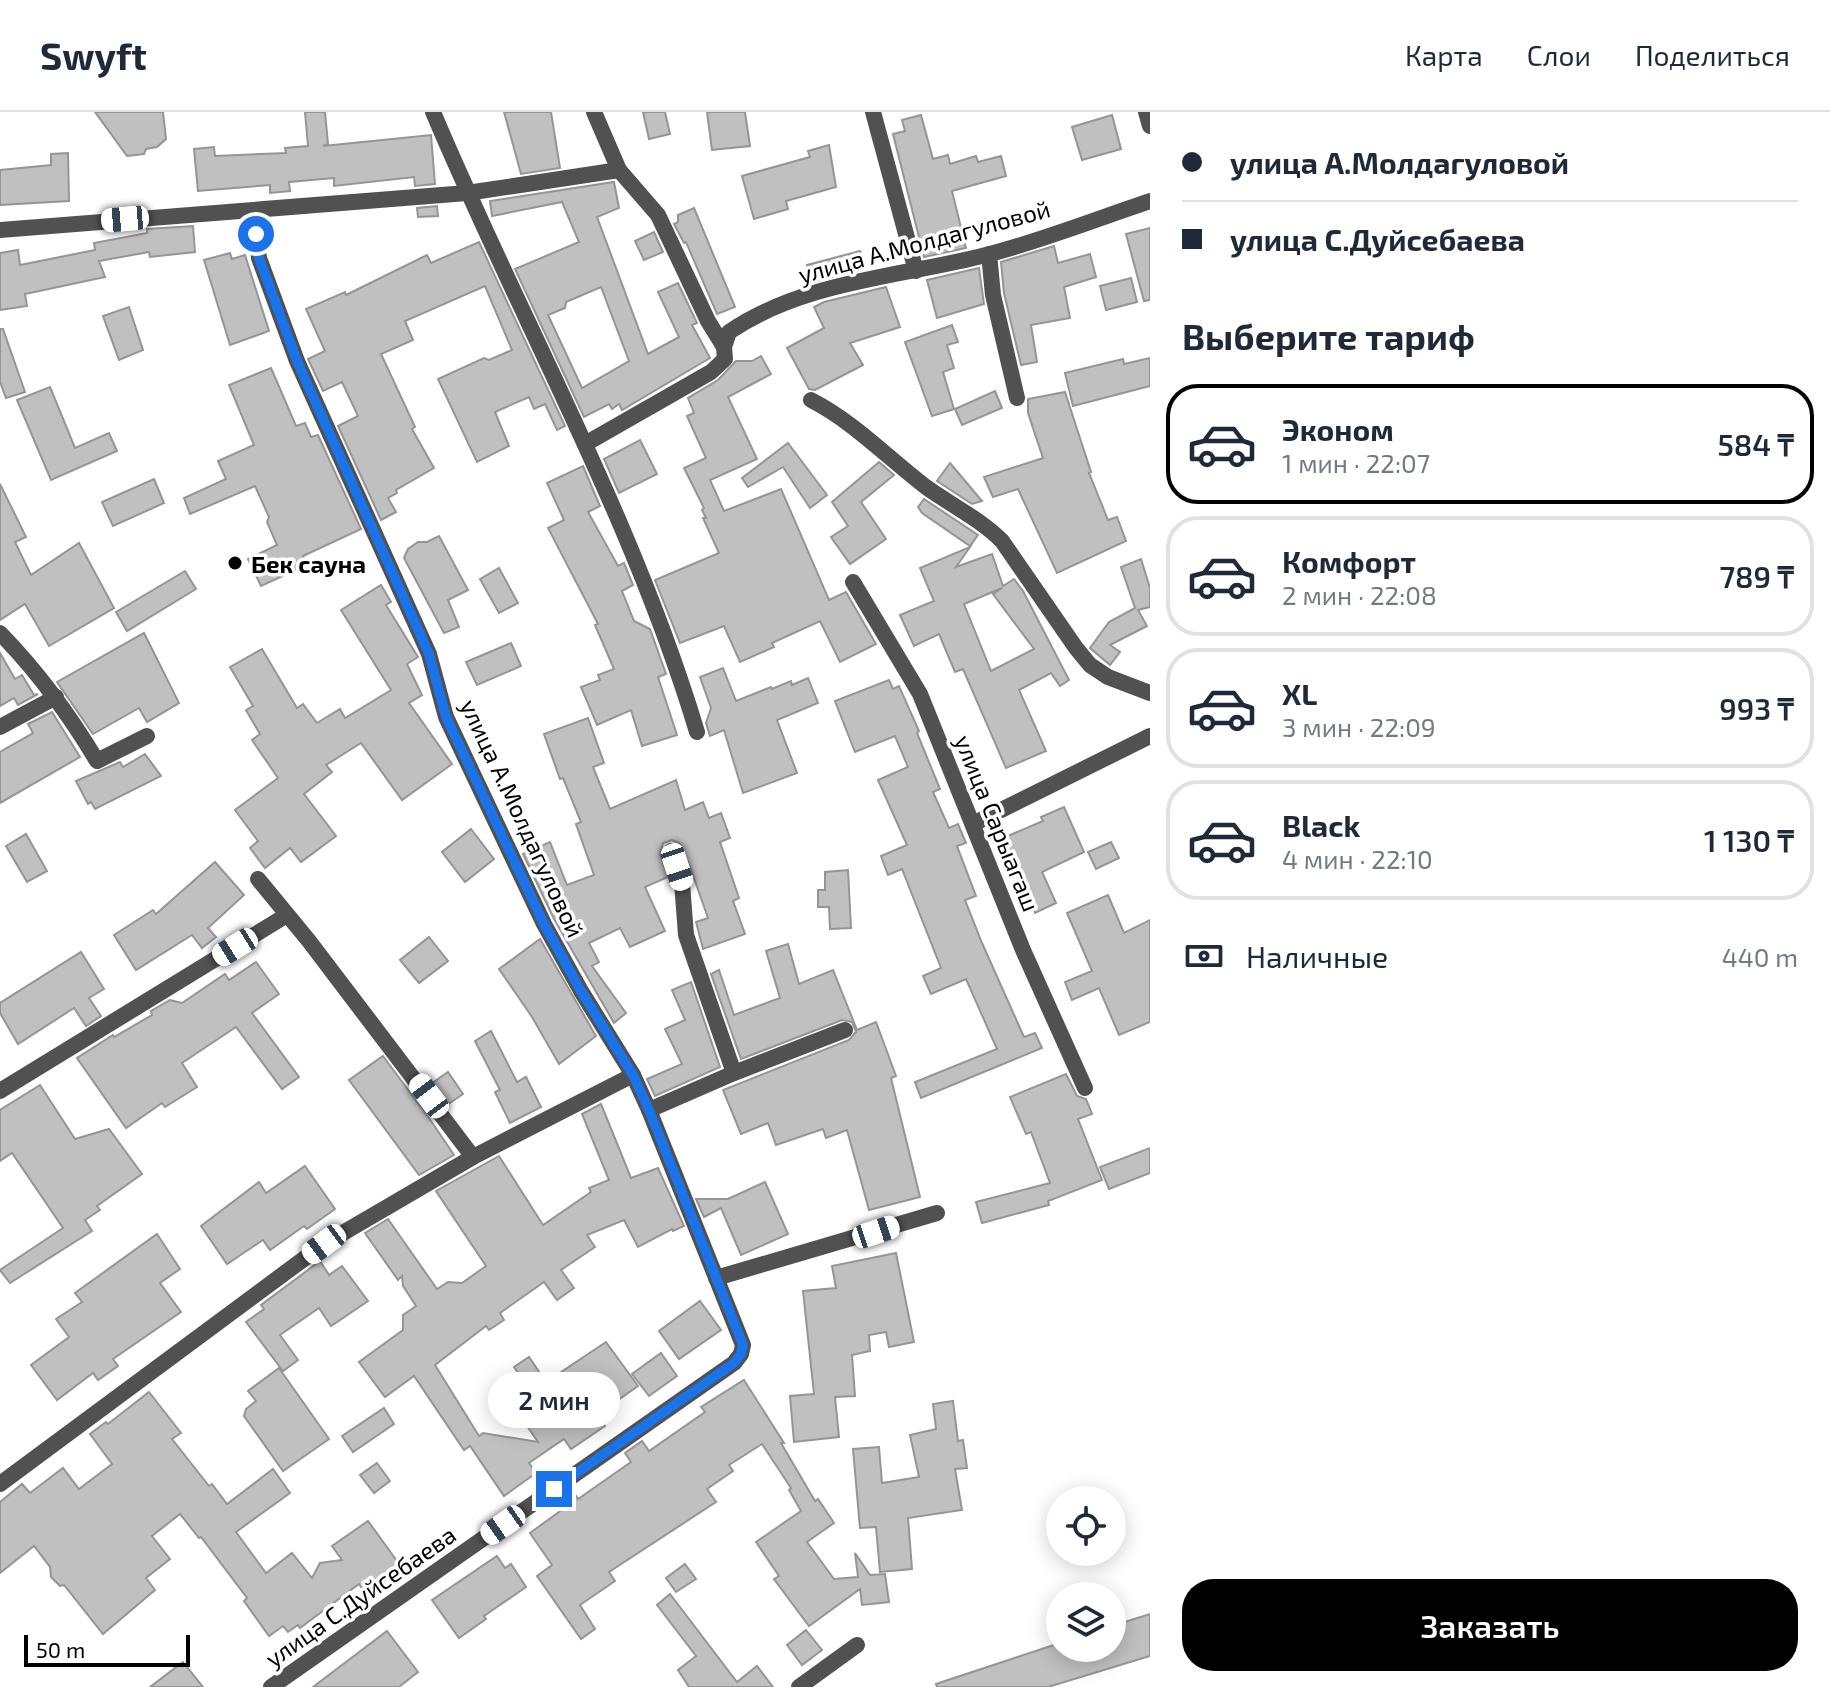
<!DOCTYPE html>
<html lang="ru">
<meta charset="utf-8">
<style>
:root{--surface:#fff;--page:#f6f6f7;--text:#1f2937;--muted:#747a83;--line:#e0e1e3;--accent:#000}
body{margin:0;font-family:"Exo 2",sans-serif;background:var(--page);color:var(--text);height:100vh;display:flex;flex-direction:column;font-size:30px;white-space:nowrap}
*{box-sizing:border-box;margin:0}
p{font-size:26px;color:var(--muted)}
.icon{flex:none;width:44px;height:44px;fill:none;stroke:currentColor;stroke-width:2;stroke-linecap:round;stroke-linejoin:round}
.map{position:relative;flex:1;overflow:hidden}
.sheet{display:flex;flex-direction:column;background:var(--surface);width:680px}
.sheet>*{flex:none}
.hud{display:grid;align-content:center;height:176px;padding:0 32px;background:var(--surface)}
.tools{position:absolute;left:1046px;top:1374px;display:grid;gap:16px}
.tools a{display:grid;place-items:center;width:80px;height:80px;border-radius:50%;background:var(--surface);box-shadow:0 4px 20px #0003;font-size:40px}
.scale{position:absolute;left:24px;bottom:20px;width:166px;box-sizing:border-box;padding-left:8px;border:4px solid #000;border-top:0;font-size:22px;line-height:28px;white-space:nowrap;color:#000;-webkit-text-stroke:6px #fff;paint-order:stroke}
.end{position:absolute;width:36px;height:36px;margin:-18px;border:10px solid #1a73e8;background:#fff;box-shadow:0 0 0 4px #fff}
.from{border-radius:50%}
.bubble{position:absolute;height:56px;border-radius:28px;background:var(--surface);box-shadow:0 4px 20px #0003;font-size:26px;font-weight:600;line-height:56px;text-align:center}
.car{position:absolute;width:24px;height:48px;margin:-24px -12px;border-radius:10px;box-shadow:0 0 6px 2px #0007;background:linear-gradient(#fff 24%,#345 0 40%,#fff 0 76%,#345 0 86%,#fff 0)}
.hud b{display:flex;align-items:center;gap:28px;height:76px;font-size:30px}
.hud b+b{border-top:2px solid var(--line)}
.hud i{width:20px;height:20px;background:var(--text)}
ul{padding:0;list-style:none}
li{display:flex;align-items:center;gap:24px;height:120px;margin:0 16px 12px;padding:0 16px;border:4px solid var(--line);border-radius:32px}
li div{flex:1}
li b{display:block;font-size:30px}
li em{font-style:normal;font-weight:600}
li.active{border-color:var(--accent)}
li>.icon{width:72px;height:72px;stroke-width:1.5}
h2{padding:0 32px;font-size:36px;line-height:96px}
.pay{display:flex;align-items:center;gap:20px;height:88px;padding:0 32px;font-size:30px}
.pay p{margin-inline-start:auto}
.primary-button{display:flex;gap:16px;margin-top:auto;padding:16px 32px}
.primary-button a{flex:1;height:92px;border-radius:32px;background:var(--accent);color:#fff;font-size:32px;font-weight:600;line-height:92px;text-align:center}
header{display:flex;align-items:center;gap:48px;box-sizing:border-box;height:112px;padding:0 40px;background:var(--surface);border-bottom:2px solid var(--line)}
header strong{font-size:38px}
nav{display:flex;gap:44px;margin-inline-start:auto;font-size:28px}
main{display:flex;flex:1;min-height:0}
.map>svg:first-child{display:block}
.building{fill:#c0c0c0;stroke:#959595;stroke-width:2;fill-rule:evenodd}
.lines{fill:none;stroke-linecap:round;stroke-linejoin:round}
.street{stroke:#515151;stroke-width:16}
.route{stroke:#1a73e8;stroke-width:10}
.poi-dot{fill:#000;stroke:#fff;stroke-width:3}
.labels{text-anchor:middle;dominant-baseline:central;stroke-width:7;stroke-linejoin:round;paint-order:stroke}
.street-label{font-size:24px;fill:#000;stroke:#fff}
.poi-label{font-size:24px;font-weight:bold;fill:#000;stroke:#fff;text-anchor:start}
</style>
<header>
<strong>Swyft</strong>
<nav><a>Карта</a><a>Слои</a><a>Поделиться</a></nav>
</header>
<main>
<div class="map">
<svg width="1150" height="1575" viewBox="0 0 1150 1575">
<rect width="100%" height="100%" fill="#fff"/>
<!-- building -->
<g class="building">
<path d="M95,0H163L166,27L157,35L146,37L144,42L127,44Z"/>
<path d="M305,0H325L328,32L323,34L431,23L435,72L415,74L414,65L334,74V66L289,70L290,79L270,81V73L198,79L194,37L214,35L215,44L286,41L285,36L308,34Z"/>
<path d="M504,0H551L560,56L521,62Z"/>
<path d="M643,0H665L670,22L649,27Z"/>
<path d="M707,0H745L750,34L712,38Z"/>
<path d="M921,3L933,47L948,43L950,52L976,44L978,50L1001,44L1006,64L952,79L966,136L924,145L893,22L905,19L902,8Z"/>
<path d="M1112,3L1121,37L1082,48L1072,15Z"/>
<path d="M829,33L836,75L786,89L788,97L754,107L742,64L810,45L808,39Z"/>
<path d="M68,41L69,89L0,93V58L51,53V42Z"/>
<path d="M614,70L619,96L597,105L648,242L679,225L658,180L678,171L697,211L692,213L710,246L622,298L619,292L612,297L609,292L584,305L515,157L579,130L562,90L492,104L490,89ZM601,175L629,249L582,276L548,203L565,196L566,190Z"/>
<path d="M437,94L438,104L418,105L417,96Z"/>
<path d="M694,96L735,195L717,202L686,130L684,131L674,112L678,110V103Z"/>
<path d="M193,114L195,140L150,145L149,140L99,149L105,165L25,182L27,194L0,198V141L18,138L20,153L95,138L94,131L147,121V117Z"/>
<path d="M1150,116V188L1144,189L1126,122Z"/>
<path d="M654,120L663,140L644,148L635,129Z"/>
<path d="M479,130L565,314L557,318L545,292L534,297L529,285L495,300L509,334L477,350L438,267L484,246L489,248L512,238L485,174L405,209L413,228L381,242L415,315L412,317L434,356L396,378L397,381L388,386L396,400L381,408L338,314L358,304L342,270L323,279L308,247L325,239L306,197L345,180L346,183L427,143L431,151Z"/>
<path d="M1054,134L1058,151L1090,142L1096,165L1064,175L1070,206L1031,213L1037,250L1021,253L1004,181L1001,150Z"/>
<path d="M860,139L865,157L812,170L807,153Z"/>
<path d="M230,141L232,147L245,143L269,219L230,233L204,148Z"/>
<path d="M979,156L984,192L937,206L927,168Z"/>
<path d="M1131,166L1137,190L1106,198L1100,174Z"/>
<path d="M886,175L900,215L850,231L863,253L815,278L809,277L787,236L824,216L814,195L824,190Z"/>
<path d="M129,195L143,238L119,248L103,204Z"/>
<path d="M952,213L958,230L947,233L954,256L943,260L954,297L932,304L905,230Z"/>
<path d="M0,217H3L25,280L6,286L0,270Z"/>
<path d="M761,244L771,262L728,285L757,347L710,368L724,399L781,377L829,488L846,480L876,532L840,550L820,509L772,531L774,535L740,550L724,514L680,531L655,468L719,441L703,406H706L702,398L704,396L684,356L706,346L687,304L694,301L688,286L718,268L736,249H752Z"/>
<path d="M1150,246V274L1073,294L1065,261L1123,247L1124,252Z"/>
<path d="M271,256L296,314L305,311L311,325L318,323L361,417L303,444L307,453L261,474L248,447L277,433L267,410L269,405L255,374L190,402L184,386L226,367L218,349L254,333L229,273Z"/>
<path d="M50,275L75,336L109,321L117,339L51,368L17,288Z"/>
<path d="M995,279L1002,296L962,313L955,297Z"/>
<path d="M1065,280L1091,360L1089,361L1108,408L1117,405L1126,429L1057,461L1018,377L993,385L984,365L1043,346L1028,301V287Z"/>
<path d="M640,328L657,362L619,381L604,347Z"/>
<path d="M788,331L827,383L810,396L783,355L748,375L742,366Z"/>
<path d="M879,350L894,363L861,390L886,427L850,452L831,425L848,414L832,390Z"/>
<path d="M950,351L982,389L972,392L937,369Z"/>
<path d="M583,354L600,394L588,400L618,454L624,451L633,473L622,479L634,509L650,517L666,562L658,565L677,623L642,634L631,598L597,613L581,575L600,568L598,563L614,557L595,513L598,512L548,416L564,408L547,371Z"/>
<path d="M154,367L164,391L113,414L102,390Z"/>
<path d="M0,372L26,425L15,430L31,463L79,431L114,496L49,534L25,492L0,508Z"/>
<path d="M924,387L978,423L970,434L922,401L918,395Z"/>
<path d="M439,424L468,478L448,488L459,515L444,521L404,446L408,437L418,430H427Z"/>
<path d="M970,435L956,455L992,442L1003,474L1014,467L1023,479L1069,568L1060,574L1051,561L1019,578L1046,639L1006,656L963,557L955,560L939,522L914,534L900,503L934,489L920,456ZM1002,476L993,482L1034,537L991,559L964,492Z"/>
<path d="M1141,447L1150,476V495L1138,498L1147,514L1110,533L1120,540L1110,553L1090,536L1109,510L1135,496L1121,455Z"/>
<path d="M499,456L518,491L499,501L480,467Z"/>
<path d="M185,459L196,477L127,519L116,500Z"/>
<path d="M381,473L391,490L386,493L418,545L407,552L422,583L409,591L452,652L402,688L361,631L326,653L332,660L304,682L336,724L301,750L290,736L265,756L250,736L258,729L235,698L278,666L252,628L260,622L246,598L253,594L230,555L262,537L297,596L303,592L317,611L340,597L345,606L391,578L341,498Z"/>
<path d="M144,521L179,591L147,610L139,596L93,622L57,570Z"/>
<path d="M511,531L521,554L477,573L466,550Z"/>
<path d="M0,541L15,567L22,563L34,583L38,582L18,593L14,586L0,594Z"/>
<path d="M723,556L736,589L771,575L772,577L791,569L792,573L808,566L818,591L777,608L797,661L743,681L724,618L710,624L706,611L711,596L700,565Z"/>
<path d="M889,568L893,577L899,574L919,619L917,621L940,677L933,680L949,716L958,712L966,731L957,734L976,784L965,788L982,831L1024,925L1035,921L1042,936L921,986L915,970L997,937L966,867L931,882L923,864L941,856L902,757L888,763L881,744L907,733L878,668L908,655L895,624L855,640L835,589Z"/>
<path d="M52,600L80,645L0,691V640L33,621L28,612Z"/>
<path d="M588,606L604,651L593,655L610,697L676,668L685,698L703,690L709,706L721,701L730,726L720,730L739,786L733,789L745,822L703,837L696,810L708,806L690,755L679,731L672,728L663,731L660,742L668,765L645,775L665,819L630,835L620,816L589,831L599,850L592,854L626,901L614,911L554,807L523,742L550,730L567,773L594,763L576,712L581,710L563,666L560,667L544,622Z"/>
<path d="M145,642L161,664L95,697L91,690L88,692L76,669L120,650L123,655Z"/>
<path d="M1064,695L1084,740L1042,760L1056,791L1035,801L1003,726L1043,709L1041,705Z"/>
<path d="M471,717L494,747L465,770L442,740Z"/>
<path d="M26,722L47,759L27,770L6,734Z"/>
<path d="M1111,730L1119,746L1096,757L1088,740Z"/>
<path d="M215,750L244,783L208,816L216,825L202,836L192,823L136,858L114,823L153,798L156,802Z"/>
<path d="M848,758L851,816L830,817L829,795H818V778H825V760Z"/>
<path d="M1108,783L1124,821L1150,808V910L1119,923L1099,876L1072,888L1065,870L1092,859L1067,801Z"/>
<path d="M429,825L448,849L419,871L400,848Z"/>
<path d="M540,827L596,924L559,952L532,905L499,857Z"/>
<path d="M788,832L799,872L833,858L857,918L876,910L896,964L891,966L920,1085L869,1098L847,1018L826,1026L823,1017L776,1033L768,1011L741,1022L723,978L849,928L856,920L852,910L842,908L741,947L711,862L719,858L734,903L780,886L766,839Z"/>
<path d="M81,840L104,877L89,886L101,904L86,914L74,896L18,932L0,901V891Z"/>
<path d="M256,850L279,882L252,901L299,965L282,977L236,915L182,951L197,975L165,995L162,991L126,1016L77,946L113,923L114,925L152,903L151,899L170,888L182,891L225,862L229,868Z"/>
<path d="M691,870L720,955L655,984L647,967L682,952L665,917L685,908L672,878Z"/>
<path d="M491,919L517,970L526,965L541,995L510,1011L495,980L500,978L475,929Z"/>
<path d="M383,944L429,1006L454,1043L419,1063L349,968Z"/>
<path d="M448,960L463,982L447,993L431,972Z"/>
<path d="M1066,962L1077,984L1086,987L1092,1002L1078,1007L1102,1068L1048,1089L1049,1093L982,1111L976,1090L1050,1071L1031,1020L1026,1022L1010,985Z"/>
<path d="M40,973L75,1027L109,1017L142,1062L97,1094L100,1098L85,1108L92,1119L10,1171L0,1158L63,1116L12,1041L0,1049V998Z"/>
<path d="M601,992L631,1066L658,1056L684,1114L673,1119L672,1117L638,1135L624,1108L587,1123L595,1135L561,1158L574,1176L557,1188L544,1170L500,1201L504,1208L489,1218L486,1214L435,1253L479,1324L483,1321L538,1330L518,1301L537,1288L514,1255L529,1245L546,1270L606,1230L638,1274L597,1303L605,1314L571,1337L564,1327L529,1351L536,1361L504,1384L470,1334L464,1338L414,1264L385,1285L359,1250L403,1218V1203L416,1194L403,1174L402,1164L398,1168L365,1121L388,1107L437,1177L448,1170L462,1171L486,1154L436,1079L499,1044L543,1113L591,1080L589,1076L609,1068L582,1002Z"/>
<path d="M1150,1036V1061L1109,1077L1100,1055Z"/>
<path d="M305,1054L335,1097L307,1117L304,1114L270,1138L263,1128L227,1152L201,1114L259,1070L266,1081Z"/>
<path d="M765,1070L788,1122L741,1143L721,1096L704,1105L696,1087H728Z"/>
<path d="M157,1122L180,1157L160,1171L181,1200L113,1247L118,1254L98,1268L93,1261L57,1288L31,1253L69,1225L56,1207L82,1190L75,1181Z"/>
<path d="M896,1141L914,1230L889,1235L886,1220L869,1223L870,1239L852,1243L855,1284L835,1285L839,1325L794,1330L790,1284L814,1282L803,1179L836,1176L832,1154Z"/>
<path d="M320,1149L329,1163L342,1154L368,1189L331,1214L319,1196L280,1223L298,1248L283,1259L246,1210L264,1197L261,1193Z"/>
<path d="M700,1189L721,1218L679,1247L659,1219Z"/>
<path d="M661,1241L677,1264L649,1284L632,1262Z"/>
<path d="M279,1256L329,1327L283,1359L244,1304L246,1297L256,1289L248,1279Z"/>
<path d="M744,1268L784,1331H781L815,1389L818,1387L834,1411L807,1430L834,1467L858,1465L855,1441L870,1463L885,1462L889,1490L862,1493L860,1477L809,1514L774,1467L779,1464L756,1430L801,1399L789,1378L791,1376L762,1332L729,1353L733,1359L707,1377L716,1390L609,1460L615,1469L580,1493L595,1517L581,1527L537,1464L552,1453L530,1421L563,1397L557,1388L572,1378L578,1387L631,1350L625,1341L642,1329L649,1339L705,1300L701,1295Z"/>
<path d="M149,1280L181,1321L172,1327L209,1374L212,1372L227,1392L273,1357L290,1381L236,1420L266,1461L292,1441L312,1466L320,1451L342,1448L332,1434L368,1409L402,1456L366,1482L359,1472L300,1516L298,1513L288,1520L283,1514L269,1524L244,1489L247,1486L201,1425L199,1426L180,1402L152,1424L170,1447L146,1466L155,1478L103,1522L64,1473L60,1474L51,1465L50,1455L34,1434L0,1461V1390L22,1372L30,1381L63,1356L79,1377L112,1352L90,1322L106,1310L108,1312Z"/>
<path d="M953,1289L958,1329L963,1328L967,1356L955,1357L962,1398L908,1406L912,1457L880,1460L876,1415L860,1416L853,1337L879,1335L882,1371L919,1365L910,1323L936,1317L933,1292Z"/>
<path d="M384,1296L394,1312L353,1340L342,1324Z"/>
<path d="M377,1351L390,1369L374,1381L360,1363Z"/>
<path d="M497,1444L505,1456L511,1452L526,1475L484,1504L486,1507L459,1526L432,1488Z"/>
<path d="M685,1452L696,1467L676,1480L666,1466Z"/>
<path d="M670,1482L737,1570L757,1554L773,1575H689L678,1558L696,1544L657,1493Z"/>
<path d="M1150,1502V1544L1048,1575H937L936,1572L1060,1531V1536H1112V1514Z"/>
<path d="M806,1518L822,1538L802,1553L787,1533Z"/>
<path d="M387,1519L418,1560L399,1575H313Z"/>
<path d="M183,1550L203,1575H150Z"/>
</g>
<g class="lines">
<!-- street -->
<g class="street">
<path d="M433,0C520,207 632,404 697,620"/>
<path d="M594,0L619,58L658,103L708,209L724,235"/>
<path d="M873,0L916,159"/>
<path d="M1146,0L1150,14"/>
<path d="M253,99L259,146L297,249L429,542L446,605L544,812L581,879L633,963L649,998L743,1233L741,1242L734,1251L271,1575"/>
<path d="M0,118L467,81L619,58"/>
<path d="M989,142L993,183L1017,286"/>
<path d="M811,288C854,310 888,346 926,375C951,393 980,407 1002,429L1076,536L1090,553L1108,565L1150,581"/>
<path d="M585,332L711,260L725,247L724,235L729,220C804,169 900,165 986,143C1041,129 1096,107 1150,89"/>
<path d="M853,470L920,582L1023,838L1085,976"/>
<path d="M0,521C38,560 69,602 97,649L147,624"/>
<path d="M0,615L56,585"/>
<path d="M973,712L1150,624"/>
<path d="M671,739L682,771L686,823L734,961"/>
<path d="M258,767L309,829L473,1045"/>
<path d="M0,979L287,803"/>
<path d="M649,998L734,961L845,918"/>
<path d="M716,1166L937,1101"/>
<path d="M0,1372L324,1132L473,1045L633,963"/>
<path d="M799,1575L857,1533"/>
</g>
</g>
<g class="lines">
<!-- route -->
<path class="route" d="M256,122L259,146L297,249L429,542L446,605L544,812L581,879L633,963L649,998L743,1233L741,1242L734,1251L554,1377"/>
</g>
<!-- markers -->
<circle class="poi-dot" cx="235" cy="451" r="8"/>
<g class="labels">
<!-- street labels -->
<g class="street-label">
<text transform="translate(924 129) rotate(-15)">улица А.Молдагуловой</text>
<text transform="translate(523 706) rotate(65)">улица А.Молдагуловой</text>
<text transform="translate(998 711) rotate(68)">улица Сарыагаш</text>
<text transform="translate(360 1484) rotate(-35)">улица С.Дуйсебаева</text>
</g>
<!-- poi labels -->
<g class="poi-label">
<text x="251" y="451">Бек сауна</text>
</g>
</g>
</svg>
<div class="tools">
<a><svg class="icon" aria-label="locate" viewBox="0 0 24 24"><circle cx="12" cy="12" r="6"/><path d="M12 2v4M12 18v4M2 12h4M18 12h4"/></svg></a>
<a><svg class="icon" aria-label="layers" viewBox="0 0 24 24"><path d="M12 4l9 5-9 5-9-5zM3 14l9 5 9-5"/></svg></a>
</div>
<div class="scale">50 m</div>
<i class="end from" style="left:256px;top:122px"></i>
<i class="end" style="left:554px;top:1377px"></i>
<div class="bubble" style="left:488px;top:1260px;width:132px">2 мин</div>
<i class="car" style="left:125px;top:107px;rotate:265deg"></i>
<i class="car" style="left:677px;top:755px;rotate:162deg"></i>
<i class="car" style="left:235px;top:835px;rotate:238deg"></i>
<i class="car" style="left:429px;top:984px;rotate:323deg"></i>
<i class="car" style="left:876px;top:1120px;rotate:72deg"></i>
<i class="car" style="left:324px;top:1132px;rotate:233deg"></i>
<i class="car" style="left:503px;top:1413px;rotate:235deg"></i>
</div>
<section class="sheet">
<div class="hud">
<b><i class="from"></i>улица А.Молдагуловой</b>
<b><i></i>улица С.Дуйсебаева</b>
</div>
<h2>Выберите тариф</h2>
<ul>
<li class="active"><svg class="icon" aria-label="car" viewBox="0 0 24 24"><path d="M5 17H2v-5l4-1 3-4h7l3 4 3 1v5h-3M9 17h6M6 11h13"/><circle cx="7" cy="17" r="2"/><circle cx="17" cy="17" r="2"/></svg><div><b>Эконом</b><p>1 мин · 22:07</p></div><em>584 ₸</em></li>
<li><svg class="icon" aria-label="car" viewBox="0 0 24 24"><path d="M5 17H2v-5l4-1 3-4h7l3 4 3 1v5h-3M9 17h6M6 11h13"/><circle cx="7" cy="17" r="2"/><circle cx="17" cy="17" r="2"/></svg><div><b>Комфорт</b><p>2 мин · 22:08</p></div><em>789 ₸</em></li>
<li><svg class="icon" aria-label="car" viewBox="0 0 24 24"><path d="M5 17H2v-5l4-1 3-4h7l3 4 3 1v5h-3M9 17h6M6 11h13"/><circle cx="7" cy="17" r="2"/><circle cx="17" cy="17" r="2"/></svg><div><b>XL</b><p>3 мин · 22:09</p></div><em>993 ₸</em></li>
<li><svg class="icon" aria-label="car" viewBox="0 0 24 24"><path d="M5 17H2v-5l4-1 3-4h7l3 4 3 1v5h-3M9 17h6M6 11h13"/><circle cx="7" cy="17" r="2"/><circle cx="17" cy="17" r="2"/></svg><div><b>Black</b><p>4 мин · 22:10</p></div><em>1 130 ₸</em></li>
</ul>
<div class="pay"><svg class="icon" aria-label="cash" viewBox="0 0 24 24"><path d="M3 7h18v10H3z"/><circle cx="12" cy="12" r="2"/></svg>Наличные<p>440 m</p></div>
<div class="primary-button"><a>Заказать</a></div>
</section>
</main>
